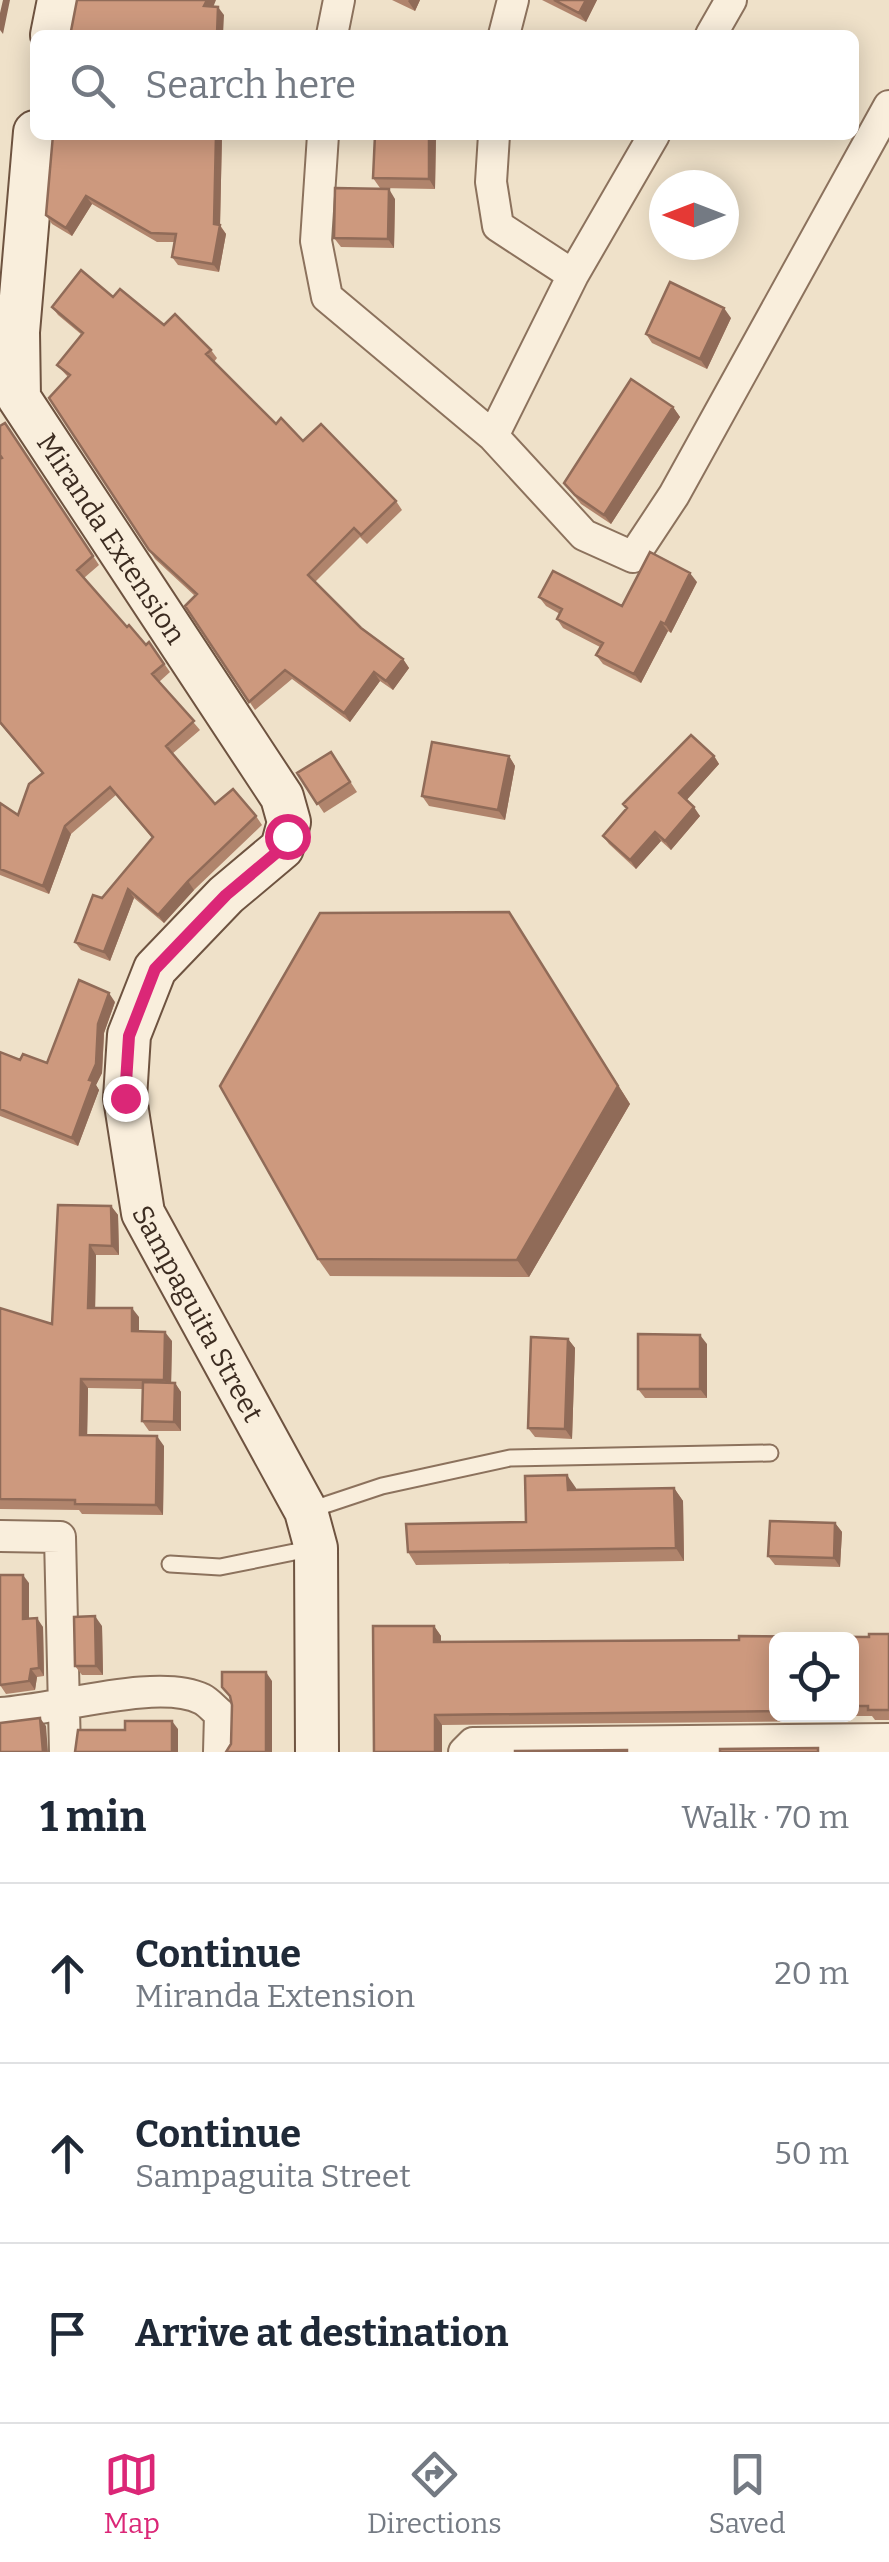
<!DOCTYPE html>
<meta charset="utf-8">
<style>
body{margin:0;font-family:Bitter,serif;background:#f2f2f3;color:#1f2937}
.controls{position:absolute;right:30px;bottom:30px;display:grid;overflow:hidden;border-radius:15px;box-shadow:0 5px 25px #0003}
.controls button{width:90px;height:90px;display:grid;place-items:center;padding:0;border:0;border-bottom:2px solid #e0e1e3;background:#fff;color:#1f2937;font:50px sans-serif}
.compass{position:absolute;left:649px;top:170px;width:90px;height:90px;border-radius:50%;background:#fff;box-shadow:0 5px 25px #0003;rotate:270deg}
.stop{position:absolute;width:30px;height:30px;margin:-22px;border:8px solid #db2777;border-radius:50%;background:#fff}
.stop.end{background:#db2777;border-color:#fff;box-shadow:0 2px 10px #0008}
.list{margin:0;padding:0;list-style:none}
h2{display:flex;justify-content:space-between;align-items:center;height:130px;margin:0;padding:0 40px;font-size:42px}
h2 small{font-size:32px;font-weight:400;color:#747a83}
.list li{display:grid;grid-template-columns:65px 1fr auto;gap:30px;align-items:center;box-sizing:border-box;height:180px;padding:0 40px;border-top:2px solid #e0e1e3}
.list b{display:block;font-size:38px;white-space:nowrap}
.list p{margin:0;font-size:32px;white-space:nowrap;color:#747a83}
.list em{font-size:32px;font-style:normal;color:#747a83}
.icon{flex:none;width:55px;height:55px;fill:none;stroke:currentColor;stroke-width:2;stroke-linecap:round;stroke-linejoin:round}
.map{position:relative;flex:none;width:889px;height:1752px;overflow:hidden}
.search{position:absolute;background:#fff;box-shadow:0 5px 25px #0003;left:30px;right:30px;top:30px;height:110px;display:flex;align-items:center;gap:25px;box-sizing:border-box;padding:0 35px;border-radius:15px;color:#747a83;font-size:38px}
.sheet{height:670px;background:#fff}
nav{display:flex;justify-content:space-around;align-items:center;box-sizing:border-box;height:140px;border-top:2px solid #e0e1e3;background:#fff;font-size:28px;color:#747a83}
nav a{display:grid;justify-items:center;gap:5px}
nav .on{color:#db2777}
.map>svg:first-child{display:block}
</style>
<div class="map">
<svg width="889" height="1752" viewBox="0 0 889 1752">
<rect width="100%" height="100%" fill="#efe1c9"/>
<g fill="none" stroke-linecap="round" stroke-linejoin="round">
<g stroke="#8c725d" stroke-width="19">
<path id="service" d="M 310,1510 L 382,1486 L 510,1458 L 770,1453
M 170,1564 L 220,1567 L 314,1548"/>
</g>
<g stroke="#8c725d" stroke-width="34">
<path id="minor" d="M 332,35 L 339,0
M 504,35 L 513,0
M 711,35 L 731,0
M 323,135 L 316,241 L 327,297 L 493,436 L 584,535 L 633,557 L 674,495 L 889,106
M 494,135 L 491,182 L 498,226 L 573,275
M 493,436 L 573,275 L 654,135
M 0,1536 L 60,1537 L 65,1752
M 0,1713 C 51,1711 158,1677 202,1699 C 208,1702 214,1709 220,1714 L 219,1752
M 464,1752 L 473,1743 L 889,1739"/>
</g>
<g stroke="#6e5340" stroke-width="46">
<g id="secondary">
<path d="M 52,35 L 59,0"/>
<path id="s1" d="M 35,132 L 18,332 L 19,398 L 282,797 L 289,822 L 282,848 L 226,895 L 155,969 L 129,1035 L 125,1098 L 143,1213 L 306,1511 L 316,1548 L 317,1752"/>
</g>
</g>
<use href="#service" stroke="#f9eedc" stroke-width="15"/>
<use href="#minor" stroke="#f9eedc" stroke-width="30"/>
<use href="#secondary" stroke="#f9eedc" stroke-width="42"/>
</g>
<path fill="#b0846c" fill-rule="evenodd" d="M 392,0 L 420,0 L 415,11 Z
M 542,0 L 597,0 L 586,22 Z
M 53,135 L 222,135 L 220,225 L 226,234 L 219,272 L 178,265 L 172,257 L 174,242 L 157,242 L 92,204 L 72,236 L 52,224 L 46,215 Z
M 375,135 L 436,135 L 435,189 L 380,188 L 373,178 Z
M 395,199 L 394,248 L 341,247 L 334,238 Z
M 113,297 L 211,350 L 217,358 L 214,362 L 276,424 L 396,501 L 402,510 L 367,544 L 360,537 L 315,582 L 361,628 L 403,659 L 409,668 L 393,690 L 380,681 L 350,722 L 292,679 L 255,710 L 185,606 L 195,596 L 155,559 L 49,398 L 68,377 L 57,365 L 82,335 L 58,315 L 52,307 Z
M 731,318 L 707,369 L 652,343 L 646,334 Z
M 673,407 L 680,417 L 611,524 L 581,504 L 564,483 Z
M 5,423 L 99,565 L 84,578 L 127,627 L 146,645 L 149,642 L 170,672 L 159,682 L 200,730 L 172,754 L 215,804 L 256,816 L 262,825 L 194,890 L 164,923 L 134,898 L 110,961 L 81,950 L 75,942 L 102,898 L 152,838 L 116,795 L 71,834 L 49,894 L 0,875 L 0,803 L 18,815 L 42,773 L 0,724 L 0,459 L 2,458 Z
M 697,582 L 671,633 L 668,631 L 641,683 L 603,664 L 596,655 L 600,647 L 563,628 L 557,619 L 560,614 L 546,606 L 539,597 L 622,606 Z
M 331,752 L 357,792 L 324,813 L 297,773 Z
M 509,756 L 515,766 L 505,820 L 429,806 L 422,796 Z
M 714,756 L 719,764 L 686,800 L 700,816 L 671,850 L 661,841 L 636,869 L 609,844 L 603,836 L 626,809 L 623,804 Z
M 509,912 L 630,1104 L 529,1277 L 330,1276 L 318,1259 Z
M 115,1002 L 104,1033 L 102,1073 L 96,1085 L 99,1090 L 78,1146 L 0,1116 L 0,1052 L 20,1060 L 47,1063 Z
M 58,1205 L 111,1206 L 118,1215 L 119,1255 L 96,1255 L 95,1308 L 139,1317 L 139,1331 L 172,1341 L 171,1383 L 175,1383 L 181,1392 L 181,1431 L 149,1431 L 142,1421 L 143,1389 L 88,1388 L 87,1435 L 164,1446 L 163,1515 L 82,1514 L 79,1510 L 0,1509 L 0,1308 L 52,1324 Z
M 568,1339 L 575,1348 L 572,1439 L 535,1437 L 528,1428 Z
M 707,1344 L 707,1398 L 645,1398 L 638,1389 Z
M 576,1488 L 576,1490 L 674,1488 L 683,1501 L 684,1561 L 416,1565 L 408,1552 L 526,1522 Z
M 835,1523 L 842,1532 L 840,1567 L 775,1565 L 768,1556 Z
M 29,1583 L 29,1619 L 43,1627 L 44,1676 L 37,1677 L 35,1690 L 6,1694 L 0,1685 Z
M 102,1626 L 103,1675 L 82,1675 L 75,1666 Z
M 434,1626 L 441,1636 L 441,1642 L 739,1640 L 869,1637 L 889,1634 L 889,1720 L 875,1720 L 872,1716 L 825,1716 L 825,1721 L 442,1725 L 442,1752 L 374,1752 ZM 776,1640 L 852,1640 L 852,1714 L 776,1714 Z"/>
<path fill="#906b58" d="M 3,0 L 10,0 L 3,34 L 0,30 L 0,13 Z
M 207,0 L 216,0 L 210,15 L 204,6 Z
M 409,0 L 420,0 L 415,11 L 408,1 Z
M 586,0 L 597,0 L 586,22 L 579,13 Z
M 218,7 L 224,15 L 223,35 L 217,35 Z
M 216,135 L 222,135 L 220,226 L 226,234 L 219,272 L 213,264 Z
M 429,135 L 436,135 L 435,189 L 429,179 Z
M 389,189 L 395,199 L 394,248 L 388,239 Z
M 86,196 L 92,204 L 72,236 L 66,228 Z
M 724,308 L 731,318 L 707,369 L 700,359 Z
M 673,407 L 680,417 L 611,524 L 604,515 Z
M 690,573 L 697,582 L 671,633 L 665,624 Z
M 661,622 L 668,631 L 641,683 L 634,674 Z
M 403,659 L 409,668 L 393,690 L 386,681 Z
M 374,672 L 380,681 L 350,722 L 344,713 Z
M 509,756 L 515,766 L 505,820 L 498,810 Z
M 714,756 L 719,764 L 685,802 L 679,793 Z
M 694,807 L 700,816 L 671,850 L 665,841 Z
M 65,826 L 71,834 L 49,894 L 43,886 Z
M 655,832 L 661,841 L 636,869 L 630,860 Z
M 188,881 L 194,890 L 164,923 L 158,915 Z
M 128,889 L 134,898 L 110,961 L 104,952 Z
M 509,912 L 630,1104 L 529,1277 L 517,1260 Z
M 109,993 L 115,1002 L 104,1033 L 102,1073 L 96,1085 L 99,1090 L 78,1146 L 72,1138 L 89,1080 L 98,1024 Z
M 111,1206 L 118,1215 L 119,1255 L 112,1246 Z
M 90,1245 L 96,1255 L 95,1317 L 88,1308 Z
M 132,1308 L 139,1317 L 139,1341 L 132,1331 Z
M 165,1332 L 172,1341 L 171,1389 L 164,1380 Z
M 700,1335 L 707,1344 L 707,1398 L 700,1389 Z
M 568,1339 L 575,1348 L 572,1439 L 565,1429 Z
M 81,1379 L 88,1388 L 87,1445 L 80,1435 Z
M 175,1383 L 181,1392 L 181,1431 L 174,1422 Z
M 157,1436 L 164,1446 L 163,1515 L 156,1505 Z
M 567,1475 L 576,1488 L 577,1503 L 568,1490 Z
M 674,1488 L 683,1501 L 684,1561 L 676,1548 Z
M 835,1523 L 842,1532 L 840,1567 L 834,1558 Z
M 23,1575 L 29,1583 L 29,1627 L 23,1619 Z
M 95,1616 L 102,1626 L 103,1675 L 96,1666 Z
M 37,1618 L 43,1627 L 44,1676 L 39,1668 Z
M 434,1626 L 441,1636 L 441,1652 L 434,1642 Z
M 31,1669 L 37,1677 L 35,1690 L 29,1681 Z
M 266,1672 L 272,1681 L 272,1752 L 266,1752 Z
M 435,1715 L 442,1725 L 442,1752 L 435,1752 Z
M 40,1718 L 46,1726 L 48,1752 L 43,1752 Z
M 172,1721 L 178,1729 L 178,1752 L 172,1752 Z"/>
<path fill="#cd997e" stroke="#906b58" stroke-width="2.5" d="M 77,0 L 207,0 L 204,6 L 218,7 L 217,35 L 68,35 L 71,31 Z
M 554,0 L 586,0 L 579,13 Z
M 53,135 L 216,135 L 214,224 L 220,225 L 213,264 L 172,257 L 176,234 L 151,233 L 86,196 L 66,228 L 46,215 Z
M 375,135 L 429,135 L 429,179 L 373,178 Z
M 335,188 L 389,189 L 388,239 L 334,238 Z
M 81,270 L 113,297 L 120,289 L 164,325 L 175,314 L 211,350 L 206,354 L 276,424 L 281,418 L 303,441 L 321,424 L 396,501 L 361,535 L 354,528 L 308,575 L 361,628 L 403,659 L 386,681 L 374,672 L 344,713 L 285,670 L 249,702 L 185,606 L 197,594 L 149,550 L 49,398 L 70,375 L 57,365 L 83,333 L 52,307 Z
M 670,282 L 724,308 L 700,359 L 646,334 Z
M 631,379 L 673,407 L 604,515 L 575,495 L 564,483 Z
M 5,423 L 93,556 L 77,570 L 127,627 L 129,625 L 146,645 L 149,642 L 164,664 L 152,674 L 194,721 L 166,746 L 215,804 L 233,789 L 256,816 L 188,881 L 158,915 L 128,889 L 104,952 L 75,942 L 93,895 L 102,898 L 153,837 L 110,787 L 65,826 L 43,886 L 0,869 L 0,803 L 18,815 L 29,784 L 43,773 L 0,722 L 0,459 L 2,458 L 0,455 L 0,426 Z
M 650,552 L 690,573 L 665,624 L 661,622 L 634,674 L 596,655 L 603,643 L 557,619 L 562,609 L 539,597 L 553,571 L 622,606 Z
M 691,735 L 714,756 L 679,793 L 694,807 L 665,841 L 655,832 L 630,860 L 603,836 L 627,808 L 623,804 Z
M 432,742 L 509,756 L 498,810 L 422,796 Z
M 331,752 L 350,782 L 317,804 L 297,773 Z
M 509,912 L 618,1086 L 517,1260 L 318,1259 L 220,1086 L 320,913 Z
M 79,980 L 109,993 L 98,1024 L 96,1064 L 89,1080 L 93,1081 L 72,1138 L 0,1109 L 0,1052 L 20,1060 L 23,1054 L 47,1063 Z
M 58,1205 L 111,1206 L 112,1246 L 90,1245 L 88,1308 L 132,1308 L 132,1331 L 165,1332 L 164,1380 L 81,1379 L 80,1435 L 157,1436 L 156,1505 L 75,1504 L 75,1500 L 0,1499 L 0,1308 L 52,1324 Z
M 638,1334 L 700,1335 L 700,1389 L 638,1389 Z
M 531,1337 L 568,1339 L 565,1429 L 528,1428 Z
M 143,1382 L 175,1383 L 174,1422 L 142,1421 Z
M 567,1475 L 568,1490 L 674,1488 L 676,1548 L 408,1552 L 406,1524 L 526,1522 L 525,1476 Z
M 770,1521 L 835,1523 L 834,1558 L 768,1556 Z
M 0,1575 L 23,1575 L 23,1619 L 37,1618 L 39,1668 L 31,1669 L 29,1681 L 0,1685 Z
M 95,1616 L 96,1666 L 75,1666 L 74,1617 Z
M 373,1626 L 434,1626 L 434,1642 L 739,1640 L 739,1636 L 869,1637 L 869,1634 L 889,1634 L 889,1710 L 868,1710 L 868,1706 L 852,1706 L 852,1640 L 776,1640 L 776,1711 L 435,1715 L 435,1752 L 374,1752 Z
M 222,1672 L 266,1672 L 266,1752 L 226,1752 L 231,1744 L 232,1705 L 230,1696 L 222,1687 Z
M 40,1718 L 43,1752 L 0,1752 L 0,1723 Z
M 125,1721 L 172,1721 L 172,1752 L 75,1752 L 78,1730 L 125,1730 Z
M 818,1748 L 818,1752 L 720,1752 L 720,1749 Z
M 627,1750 L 627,1752 L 515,1752 L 515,1751 Z"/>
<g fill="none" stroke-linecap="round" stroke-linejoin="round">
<path stroke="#db2777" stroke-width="12" d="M 125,1098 L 129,1036 L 155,969 L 226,895 L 282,848 L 287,836"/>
</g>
<g text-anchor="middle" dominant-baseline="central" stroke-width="9" stroke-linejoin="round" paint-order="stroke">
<g font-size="28" fill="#3c2c21" stroke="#f6ebd9">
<text stroke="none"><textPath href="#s1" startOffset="435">Miranda Extension</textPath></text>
<text stroke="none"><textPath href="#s1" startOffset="1338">Sampaguita Street</textPath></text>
</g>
</g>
</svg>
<div class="controls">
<button><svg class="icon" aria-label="locate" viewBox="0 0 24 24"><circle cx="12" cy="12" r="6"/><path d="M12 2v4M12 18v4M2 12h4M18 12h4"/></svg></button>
</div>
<svg class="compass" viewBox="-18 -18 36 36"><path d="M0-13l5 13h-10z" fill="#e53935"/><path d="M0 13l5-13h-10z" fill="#747a83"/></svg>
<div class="stop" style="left:287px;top:836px"></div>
<div class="stop end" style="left:125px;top:1098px"></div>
<div class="search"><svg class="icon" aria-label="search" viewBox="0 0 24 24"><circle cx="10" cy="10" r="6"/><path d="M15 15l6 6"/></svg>Search here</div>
</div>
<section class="sheet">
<h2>1 min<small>Walk · 70 m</small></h2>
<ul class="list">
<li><svg class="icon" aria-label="ahead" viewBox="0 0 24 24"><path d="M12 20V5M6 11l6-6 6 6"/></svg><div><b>Continue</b><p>Miranda Extension</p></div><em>20 m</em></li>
<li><svg class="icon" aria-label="ahead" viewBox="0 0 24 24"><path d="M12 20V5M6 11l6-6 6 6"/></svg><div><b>Continue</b><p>Sampaguita Street</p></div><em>50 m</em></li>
<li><svg class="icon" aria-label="arrive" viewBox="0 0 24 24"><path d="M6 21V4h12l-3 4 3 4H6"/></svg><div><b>Arrive at destination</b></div></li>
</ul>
</section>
<nav>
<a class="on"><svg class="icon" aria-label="map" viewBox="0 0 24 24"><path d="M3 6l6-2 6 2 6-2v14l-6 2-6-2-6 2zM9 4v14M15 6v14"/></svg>Map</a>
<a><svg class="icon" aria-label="directions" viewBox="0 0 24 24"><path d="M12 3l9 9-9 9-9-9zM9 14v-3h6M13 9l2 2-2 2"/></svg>Directions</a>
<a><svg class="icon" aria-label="saved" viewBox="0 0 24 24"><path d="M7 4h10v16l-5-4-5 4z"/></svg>Saved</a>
</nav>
